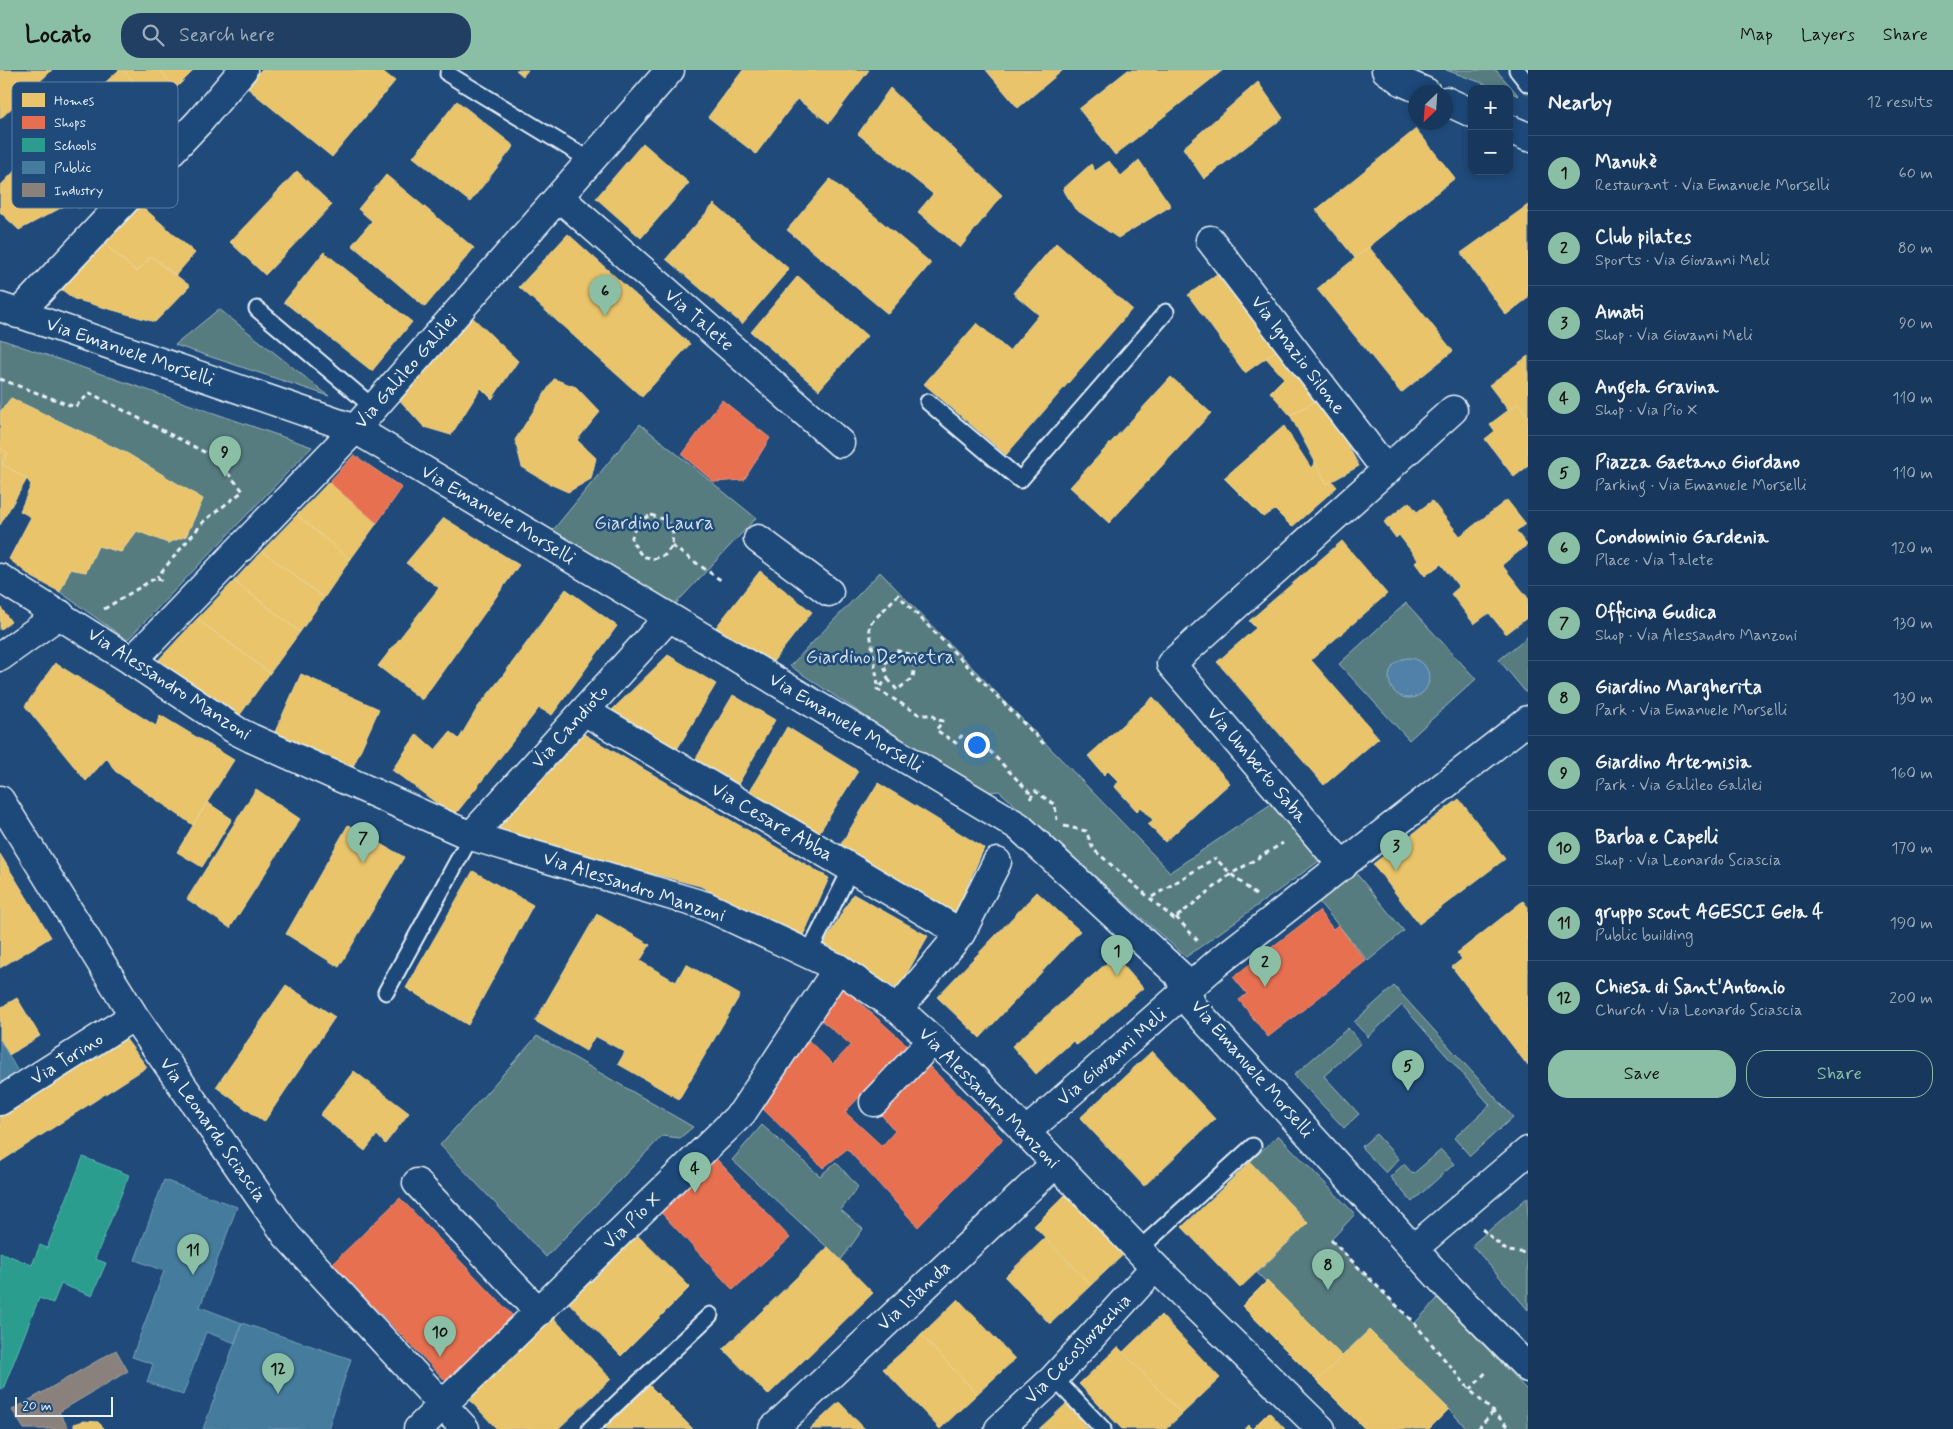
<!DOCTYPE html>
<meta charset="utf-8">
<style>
body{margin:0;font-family:Mynerve,sans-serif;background:#203f62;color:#f1f3f6}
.controls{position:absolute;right:15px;top:15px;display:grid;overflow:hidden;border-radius:10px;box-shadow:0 2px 8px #0003}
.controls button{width:45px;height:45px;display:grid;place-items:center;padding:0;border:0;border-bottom:1px solid #365272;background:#17385c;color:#f1f3f6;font:25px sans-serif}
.compass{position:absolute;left:1408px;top:15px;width:45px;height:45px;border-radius:50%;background:#17385c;box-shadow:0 2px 8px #0003;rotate:205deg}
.scale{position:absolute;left:15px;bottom:12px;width:98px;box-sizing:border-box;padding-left:5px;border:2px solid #e8f1f8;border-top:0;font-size:14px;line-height:18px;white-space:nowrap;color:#e8f1f8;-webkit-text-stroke:4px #1f4a7a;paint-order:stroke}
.you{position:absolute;left:976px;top:674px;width:18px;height:18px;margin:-12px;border:4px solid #fff;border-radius:50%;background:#1a73e8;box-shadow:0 0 0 8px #1a73e833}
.badge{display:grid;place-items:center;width:32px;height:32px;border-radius:50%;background:#8abfa5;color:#111;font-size:16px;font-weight:700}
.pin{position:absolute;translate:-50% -41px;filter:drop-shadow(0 1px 2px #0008)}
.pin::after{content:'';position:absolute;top:26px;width:18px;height:15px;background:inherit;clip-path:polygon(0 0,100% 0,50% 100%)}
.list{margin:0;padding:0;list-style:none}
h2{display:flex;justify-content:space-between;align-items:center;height:65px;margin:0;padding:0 20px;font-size:21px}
h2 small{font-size:16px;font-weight:400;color:#9eacbb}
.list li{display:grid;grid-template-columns:32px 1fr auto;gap:15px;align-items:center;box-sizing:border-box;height:75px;padding:0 20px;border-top:1px solid #365272}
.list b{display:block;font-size:19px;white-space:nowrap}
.list p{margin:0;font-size:16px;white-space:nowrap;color:#9eacbb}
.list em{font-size:16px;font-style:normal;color:#9eacbb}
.actions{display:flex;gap:10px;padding:15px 20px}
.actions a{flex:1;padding:11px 0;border:1px solid #8abfa5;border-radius:20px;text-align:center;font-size:18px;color:#8abfa5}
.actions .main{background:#8abfa5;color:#111}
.icon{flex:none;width:28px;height:28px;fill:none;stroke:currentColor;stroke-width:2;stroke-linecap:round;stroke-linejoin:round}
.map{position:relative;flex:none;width:1528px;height:1359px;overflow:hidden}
header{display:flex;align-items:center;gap:30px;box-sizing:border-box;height:70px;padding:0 25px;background:#8abfa5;color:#111}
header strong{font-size:24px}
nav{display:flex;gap:28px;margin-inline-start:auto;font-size:18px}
.search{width:350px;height:45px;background:#203f62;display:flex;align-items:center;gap:12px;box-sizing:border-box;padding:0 18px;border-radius:20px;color:#9eacbb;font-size:19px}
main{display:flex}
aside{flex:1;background:#17385c}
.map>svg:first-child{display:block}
</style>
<header>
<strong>Locato</strong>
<div class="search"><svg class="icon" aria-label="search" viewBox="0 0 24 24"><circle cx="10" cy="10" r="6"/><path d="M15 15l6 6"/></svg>Search here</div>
<nav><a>Map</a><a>Layers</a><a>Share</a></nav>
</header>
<main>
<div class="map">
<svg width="1528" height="1359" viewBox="0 0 1528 1359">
<rect width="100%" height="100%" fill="#1f4a7a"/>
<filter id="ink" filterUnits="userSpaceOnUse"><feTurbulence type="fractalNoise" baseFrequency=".02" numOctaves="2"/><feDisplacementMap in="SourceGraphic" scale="10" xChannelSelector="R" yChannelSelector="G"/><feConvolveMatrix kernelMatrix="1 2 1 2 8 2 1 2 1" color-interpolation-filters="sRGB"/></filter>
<g filter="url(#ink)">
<path fill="#577b80" stroke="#a0b6bc" d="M 1446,0 L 1496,0 L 1519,26 L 1509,22 L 1509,19 L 1499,19 Z
M 219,239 L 329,326 L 175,275 Z
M 0,269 L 312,377 L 127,570 L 60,522 L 70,499 L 86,502 L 98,476 L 121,482 L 137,461 L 168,473 L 186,466 L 203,429 L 128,384 L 11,328 L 0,342 Z
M 640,354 L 756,448 L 668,542 L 549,465 Z
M 880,502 L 1170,802 L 1271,734 L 1322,789 L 1186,887 L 999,721 L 980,723 L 790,596 Z
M 1406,533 L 1476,609 L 1409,670 L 1339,594 Z
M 1528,566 L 1528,625 L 1499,590 Z
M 1355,802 L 1404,861 L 1368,891 L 1319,832 Z
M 1394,916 L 1513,1047 L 1470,1086 L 1454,1068 L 1490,1035 L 1402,935 L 1368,967 L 1354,952 Z
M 1348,958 L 1361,973 L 1324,1006 L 1359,1044 L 1344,1058 L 1294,1005 Z
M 537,966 L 693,1057 L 680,1068 L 662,1066 L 546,1187 L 440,1075 Z
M 762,1055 L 820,1106 L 836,1092 L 858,1117 L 841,1140 L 863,1159 L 841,1190 L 732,1090 Z
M 1376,1064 L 1399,1089 L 1386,1103 L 1361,1077 Z
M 1278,1065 L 1355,1144 L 1331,1170 L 1414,1254 L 1438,1228 L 1528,1321 L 1528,1359 L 1468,1359 L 1369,1260 L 1342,1286 L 1257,1203 L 1308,1153 L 1250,1092 Z
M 1441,1080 L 1454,1094 L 1412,1132 L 1390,1107 L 1404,1094 L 1413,1104 Z
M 1528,1127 L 1528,1240 L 1472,1175 Z"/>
<path fill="#5180a8" stroke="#8dadc8" d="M1389 608a20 20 0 1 1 40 0a20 20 0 1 1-40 0Z"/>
<path fill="#e9c46a" stroke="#e9d295" d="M 0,0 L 52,0 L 0,49 Z
M 119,0 L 123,0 L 177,56 L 109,133 L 100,120 L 79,138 L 72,132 L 19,160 L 0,142 L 0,116 L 34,81 L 23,63 L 57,27 L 75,40 Z
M 123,0 L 159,0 L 176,18 L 157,35 Z
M 159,0 L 194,0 L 176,18 Z
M 261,0 L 381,0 L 395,11 L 332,87 L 246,17 Z
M 516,0 L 528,0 L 523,6 Z
M 743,0 L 869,0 L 829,53 L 797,29 L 756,84 L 708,47 Z
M 986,0 L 1063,0 L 1018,38 Z
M 1128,0 L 1223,0 L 1115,85 L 1079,39 Z
M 1258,12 L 1283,48 L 1204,109 L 1183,78 Z
M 890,18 L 1002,125 L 960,178 L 918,142 L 933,124 L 858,64 Z
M 457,31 L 514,76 L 470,132 L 413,87 Z
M 1416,59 L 1455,108 L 1355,188 L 1316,140 Z
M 643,73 L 689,113 L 641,168 L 596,128 Z
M 1139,90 L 1171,136 L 1118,168 L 1075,139 L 1063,119 L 1091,94 L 1095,101 L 1109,91 L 1121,106 Z
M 297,101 L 332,135 L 265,205 L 230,172 Z
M 386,105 L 474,178 L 425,237 L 352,175 L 372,151 L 358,139 Z
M 830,109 L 931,193 L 888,244 L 787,160 Z
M 137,132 L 195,183 L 175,206 L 151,186 L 137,202 L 102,172 Z
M 714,134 L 789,199 L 742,254 L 666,189 Z
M 1528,135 L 1528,228 L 1506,245 L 1461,183 Z
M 568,164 L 690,274 L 642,327 L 519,217 Z
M 102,172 L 137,202 L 151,186 L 190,216 L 155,252 L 74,229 L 57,216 Z
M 1056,173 L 1132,239 L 1006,385 L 924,314 L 977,253 L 1009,281 L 1039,245 L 1013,223 Z
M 1369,177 L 1453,281 L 1401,323 L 1317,219 Z
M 324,182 L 412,252 L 372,301 L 284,232 Z
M 1229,195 L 1287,273 L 1245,303 L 1188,225 Z
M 798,206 L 867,266 L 819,320 L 751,262 Z
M 469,244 L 518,291 L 492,329 L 481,318 L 451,365 L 424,357 L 396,326 Z
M 1280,278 L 1322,328 L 1290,345 L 1270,322 L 1284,308 L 1266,288 Z
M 1528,286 L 1528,346 L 1518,333 L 1508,340 L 1489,315 Z
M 1171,307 L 1211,343 L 1109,453 L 1070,417 Z
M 554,309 L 576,317 L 600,342 L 577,370 L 596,388 L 591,409 L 568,422 L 550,414 L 522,397 L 515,370 Z
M 11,328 L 128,384 L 203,429 L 186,466 L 168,473 L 137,461 L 121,482 L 98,476 L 86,502 L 70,499 L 60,522 L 32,507 L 9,489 L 31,447 L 20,441 L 31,415 L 27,409 L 2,394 L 8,383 L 0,378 L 0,342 Z
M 1322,328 L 1359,396 L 1327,414 L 1290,345 Z
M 1518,333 L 1528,346 L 1528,396 L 1514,407 L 1485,369 L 1495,361 L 1490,354 Z
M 1284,356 L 1311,398 L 1315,392 L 1327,414 L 1332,411 L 1337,417 L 1292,457 L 1275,440 L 1263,447 L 1224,408 Z
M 0,378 L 8,383 L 2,394 L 27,409 L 0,455 Z
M 329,412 L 377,453 L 350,490 L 297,445 Z
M 1507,430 L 1526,454 L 1516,461 L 1527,475 L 1502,495 L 1528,528 L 1528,547 L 1506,564 L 1489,543 L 1474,554 L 1451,524 L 1459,517 L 1441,494 L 1425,506 L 1415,493 L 1418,490 L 1399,465 L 1396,468 L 1384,452 L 1409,432 L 1417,442 L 1432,431 L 1460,466 Z
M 297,445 L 350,490 L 324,528 L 262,481 Z
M 444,448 L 519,495 L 422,630 L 378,596 L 439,518 L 406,493 Z
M 1342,471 L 1387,524 L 1311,590 L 1379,668 L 1324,715 L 1217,592 L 1256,558 L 1249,551 Z
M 262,481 L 324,528 L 300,562 L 234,511 Z
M 760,501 L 812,542 L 765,602 L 713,561 Z
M 234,511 L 300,562 L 270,603 L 197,549 Z
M 566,519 L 617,556 L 552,645 L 539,638 L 454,746 L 392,700 L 417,664 L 435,680 L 450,662 L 459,669 L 478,637 L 501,608 Z
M 0,536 L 11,552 L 0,560 Z
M 197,549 L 270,603 L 237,649 L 152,597 Z
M 668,585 L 716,614 L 676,681 L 610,642 Z
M 55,593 L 156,656 L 160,645 L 234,690 L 193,755 L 115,701 L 107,688 L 86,711 L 25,636 Z
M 301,604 L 379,639 L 352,699 L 274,664 Z
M 733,625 L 775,650 L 736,718 L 694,692 Z
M 1153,627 L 1230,713 L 1165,772 L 1148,754 L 1153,750 L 1141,737 L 1137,741 L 1114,716 L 1119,712 L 1108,701 L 1104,705 L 1088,686 Z
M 787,657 L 858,701 L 817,766 L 748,724 Z
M 577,660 L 829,808 L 802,868 L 700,816 L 493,762 Z
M 878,713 L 984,778 L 953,848 L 838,779 Z
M 256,719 L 300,749 L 230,858 L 187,829 Z
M 1459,729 L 1505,789 L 1419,854 L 1373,794 Z
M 207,732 L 232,749 L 202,797 L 177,782 Z
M 348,755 L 404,787 L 339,897 L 286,864 Z
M 0,784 L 51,867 L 0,898 Z
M 473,801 L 533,835 L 468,955 L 406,918 Z
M 1037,822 L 1080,861 L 980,968 L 937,927 Z
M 853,824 L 928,866 L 898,919 L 823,876 Z
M 1523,831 L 1528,837 L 1528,996 L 1452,897 L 1462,889 L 1457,883 Z
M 597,844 L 650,875 L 640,891 L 676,912 L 686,894 L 740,925 L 679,1029 L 618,994 L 625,982 L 595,966 L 586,981 L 535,951 Z
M 1115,886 L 1143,918 L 1077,975 L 1073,971 L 1036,1004 L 1012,976 Z
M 286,915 L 335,947 L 264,1052 L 216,1017 Z
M 17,928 L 40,966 L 9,985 L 0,970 L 0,938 Z
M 122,964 L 147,997 L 0,1092 L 0,1042 Z
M 1152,981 L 1215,1049 L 1144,1116 L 1080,1048 Z
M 354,1001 L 409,1043 L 385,1074 L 377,1065 L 365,1081 L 320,1045 Z
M 1250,1092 L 1308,1153 L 1240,1218 L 1182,1157 Z
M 1067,1123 L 1125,1183 L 1091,1215 L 1034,1156 Z
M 631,1159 L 690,1217 L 621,1286 L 563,1227 Z
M 1045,1168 L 1091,1215 L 1050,1254 L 1005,1207 Z
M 828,1177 L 873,1223 L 768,1325 L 723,1279 Z
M 1267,1211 L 1342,1286 L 1317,1311 L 1242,1236 Z
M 958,1229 L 1015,1289 L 977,1324 L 921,1265 Z
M 548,1242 L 611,1309 L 558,1359 L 497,1359 L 463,1323 Z
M 1161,1245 L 1220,1308 L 1182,1344 L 1123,1282 Z
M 1369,1260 L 1449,1339 L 1429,1359 L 1365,1359 L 1317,1311 Z
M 921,1265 L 977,1324 L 940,1359 L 883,1299 Z
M 1118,1277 L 1182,1344 L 1166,1359 L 1122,1359 L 1079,1314 Z
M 648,1314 L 693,1359 L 603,1359 Z
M 839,1332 L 865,1359 L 810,1359 Z
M 1066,1334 L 1089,1359 L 1039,1359 L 1051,1348 Z
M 1269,1342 L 1285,1359 L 1244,1359 L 1248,1355 L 1252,1359 Z
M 84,1351 L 98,1352 L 105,1359 L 74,1359 L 74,1354 Z"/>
<path fill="#e76f51" stroke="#e79683" d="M 722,330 L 770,368 L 744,410 L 714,412 L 682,385 Z
M 354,385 L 402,418 L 377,453 L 329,412 Z
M 1319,841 L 1333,859 L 1338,855 L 1366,891 L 1268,967 L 1239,930 L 1247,924 L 1233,907 Z
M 837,912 L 908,976 L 845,1042 L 882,1076 L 895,1061 L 877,1040 L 927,994 L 1003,1069 L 918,1157 L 847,1079 L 823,1098 L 757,1033 L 803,965 L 833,994 L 851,975 L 815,945 Z
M 711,1083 L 790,1168 L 733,1220 L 654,1135 Z
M 400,1128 L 513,1246 L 446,1311 L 332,1194 Z"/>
<path fill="#2a9d8f" stroke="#63b6ae" d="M 83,1087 L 129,1105 L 95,1189 L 106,1193 L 92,1226 L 61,1214 L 53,1233 L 39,1228 L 3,1319 L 0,1318 L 0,1182 L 32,1195 L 40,1175 L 47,1178 Z"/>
<path fill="#457b9d" stroke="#769eb8" d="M 0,970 L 20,1005 L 0,1017 Z
M 164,1110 L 237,1137 L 200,1237 L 242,1253 L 235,1273 L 206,1262 L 183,1325 L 147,1312 L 153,1294 L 132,1287 L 164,1201 L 135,1190 Z
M 242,1253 L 351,1289 L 328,1359 L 203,1359 Z"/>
<path fill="#8a817c" stroke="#a6a3a1" d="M 116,1280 L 128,1301 L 59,1342 L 69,1359 L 24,1359 L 12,1340 Z"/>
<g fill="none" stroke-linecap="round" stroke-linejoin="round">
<g stroke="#e8f1f8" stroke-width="19">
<path id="service" d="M 1517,0 L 1528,14
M 448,4 L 591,91
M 257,239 L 374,338
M 928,332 L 1020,410 L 1166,242
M 809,883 L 851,799
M 386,922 L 471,766
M 1138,1180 L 1253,1076
M 1054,1308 L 1103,1359
M 590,1359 L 710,1245"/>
</g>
<g stroke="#e8f1f8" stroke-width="31">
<path id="minor" d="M 1386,0 L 1403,12 L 1426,22
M 1446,31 L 1472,43
M 1509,59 L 1528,67
M 559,127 L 840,373
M 1210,170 L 1387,401
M 0,237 L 355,359 L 1018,756 L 1178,904 L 1193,937 L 1449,1218 L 1528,1298
M 18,244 L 199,52 L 243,0
M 758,469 L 829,522
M 0,587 L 60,544
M 132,591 L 355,359 L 670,0
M 584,641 L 961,863
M 0,730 L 134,946 L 287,1166 L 465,1359
M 471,766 L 669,547
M 1343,796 L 1171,594 L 1453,340
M 898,939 L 961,863 L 997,792
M 0,1031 L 134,946
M 874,1032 L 933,970
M 1025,1063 L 1217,893 L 1528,650
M 417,1113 L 539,1242
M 1413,1179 L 1528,1081
M 418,1359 L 742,1043 L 838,898
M 773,1359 L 1055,1094
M 999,1359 L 1054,1308 L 1155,1197"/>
</g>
<g stroke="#e8f1f8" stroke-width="31">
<path id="tertiary" d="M 0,508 L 132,591 L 237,661 L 251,668 L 471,766 L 706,836 L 838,898 L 898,939 L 965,999 L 1155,1197 L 1321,1359"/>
</g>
<path stroke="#e8f1f8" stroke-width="3" stroke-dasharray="5 4" stroke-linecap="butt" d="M 0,309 L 75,337 L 90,323 L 214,387 L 243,421 L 204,451 L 157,507
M 651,445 L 666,450 L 673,462 L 672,476 L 665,485 L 653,489 L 642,486 L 631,470 L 637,452 Z
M 672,476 L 722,511
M 104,539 L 157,507 L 164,513
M 888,609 L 897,620 L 913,608 L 916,586 L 895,580 L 884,595 L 888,609 L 877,619 L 920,645 L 933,645 L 935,649 L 943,651 L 936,660 L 956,673 L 961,666 L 981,672 L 1032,725
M 878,615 L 869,555 L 898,525 L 1046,676
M 1030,729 L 1035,721 L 1055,735 L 1057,750
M 1064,756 L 1086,761 L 1093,779 L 1174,849 L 1231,804 L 1215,788
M 1256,825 L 1231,804 L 1283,773
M 1152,827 L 1215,788
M 1176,847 L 1198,871
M 1482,1159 L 1507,1181 L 1528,1183
M 1331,1170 L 1415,1254 L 1470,1320 L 1511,1359
M 1470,1320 L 1488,1300
M 1478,1359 L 1493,1342"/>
<use href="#service" stroke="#1f4a7a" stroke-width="15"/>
<use href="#minor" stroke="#1f4a7a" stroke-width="28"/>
<use href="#tertiary" stroke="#1f4a7a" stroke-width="28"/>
</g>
</g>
<g text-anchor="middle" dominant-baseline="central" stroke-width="5" stroke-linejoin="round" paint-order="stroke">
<g font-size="19" fill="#e8f1f8" stroke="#1f4a7a">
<text transform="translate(699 250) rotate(41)">Via Talete</text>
<text transform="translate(130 282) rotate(19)">Via Emanuele Morselli</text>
<text transform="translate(1298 285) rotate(53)">Via Ignazio Silone</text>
<text transform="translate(406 301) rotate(-49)">Via Galileo Galilei</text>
<text transform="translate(498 445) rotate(31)">Via Emanuele Morselli</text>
<text transform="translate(169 614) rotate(33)">Via Alessandro Manzoni</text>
<text transform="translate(846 653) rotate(31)">Via Emanuele Morselli</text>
<text transform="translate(570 657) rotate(-48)">Via Candioto</text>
<text transform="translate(1257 695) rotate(50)">Via Umberto Saba</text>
<text transform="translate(772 752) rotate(30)">Via Cesare Abba</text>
<text transform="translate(634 817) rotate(18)">Via Alessandro Manzoni</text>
<text transform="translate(1112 987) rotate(-41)">Via Giovanni Meli</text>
<text transform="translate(67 989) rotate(-32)">Via Torino</text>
<text transform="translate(1252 999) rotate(49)">Via Emanuele Morselli</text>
<text transform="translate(989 1028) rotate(45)">Via Alessandro Manzoni</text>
<text transform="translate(213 1060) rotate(55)">Via Leonardo Sciascia</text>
<text transform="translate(632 1151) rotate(-44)">Via Pio X</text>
<text transform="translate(914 1226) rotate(-43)">Via Islanda</text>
<text transform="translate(1078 1279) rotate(-46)">Via Cecoslovacchia</text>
</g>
<g font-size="19" fill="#d2dfe6" stroke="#1f4a7a">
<text x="654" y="453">Giardino Laura</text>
<text x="880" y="587">Giardino Demetra</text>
</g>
</g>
<rect x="12" y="12" width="166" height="126" rx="8" fill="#1f4a7a" stroke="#5b7ca0" stroke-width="1"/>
<rect x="22" y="23" width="23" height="14" fill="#e9c46a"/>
<rect x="22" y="46" width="23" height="13" fill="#e76f51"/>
<rect x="22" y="68" width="23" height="14" fill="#2a9d8f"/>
<rect x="22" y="91" width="23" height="13" fill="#457b9d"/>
<rect x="22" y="113" width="23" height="14" fill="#8a817c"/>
<g font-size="14" fill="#e8f1f8">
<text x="54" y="35">Homes</text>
<text x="54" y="57">Shops</text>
<text x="54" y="80">Schools</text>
<text x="54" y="102">Public</text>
<text x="54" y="125">Industry</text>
</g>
</svg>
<div class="controls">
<button>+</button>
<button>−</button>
</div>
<svg class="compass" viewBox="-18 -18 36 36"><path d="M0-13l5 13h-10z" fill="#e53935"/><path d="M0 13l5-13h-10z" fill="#9eacbb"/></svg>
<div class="scale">20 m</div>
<div class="you"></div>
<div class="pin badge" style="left:1117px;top:906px">1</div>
<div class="pin badge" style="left:1265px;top:917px">2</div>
<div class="pin badge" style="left:1396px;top:801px">3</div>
<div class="pin badge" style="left:695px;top:1123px">4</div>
<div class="pin badge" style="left:1408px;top:1021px">5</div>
<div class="pin badge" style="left:605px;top:246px">6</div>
<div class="pin badge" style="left:363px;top:793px">7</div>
<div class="pin badge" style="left:1328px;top:1220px">8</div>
<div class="pin badge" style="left:225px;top:407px">9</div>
<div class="pin badge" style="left:440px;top:1287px">10</div>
<div class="pin badge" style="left:193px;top:1205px">11</div>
<div class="pin badge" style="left:278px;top:1324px">12</div>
</div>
<aside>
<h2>Nearby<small>12 results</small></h2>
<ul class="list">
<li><span class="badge">1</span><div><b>Manukè</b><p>Restaurant · Via Emanuele Morselli</p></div><em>60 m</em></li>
<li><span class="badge">2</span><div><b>Club pilates</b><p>Sports · Via Giovanni Meli</p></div><em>80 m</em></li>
<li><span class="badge">3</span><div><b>Amati</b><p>Shop · Via Giovanni Meli</p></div><em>90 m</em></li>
<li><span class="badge">4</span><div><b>Angela Gravina</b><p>Shop · Via Pio X</p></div><em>110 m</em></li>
<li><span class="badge">5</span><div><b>Piazza Gaetano Giordano</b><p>Parking · Via Emanuele Morselli</p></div><em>110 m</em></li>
<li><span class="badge">6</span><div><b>Condominio Gardenia</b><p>Place · Via Talete</p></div><em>120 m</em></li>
<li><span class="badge">7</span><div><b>Officina Gudica</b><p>Shop · Via Alessandro Manzoni</p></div><em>130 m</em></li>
<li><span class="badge">8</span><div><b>Giardino Margherita</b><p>Park · Via Emanuele Morselli</p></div><em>130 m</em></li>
<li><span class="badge">9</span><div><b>Giardino Artemisia</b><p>Park · Via Galileo Galilei</p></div><em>160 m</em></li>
<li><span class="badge">10</span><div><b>Barba e Capelli</b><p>Shop · Via Leonardo Sciascia</p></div><em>170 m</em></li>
<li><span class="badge">11</span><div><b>gruppo scout AGESCI Gela 4</b><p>Public building</p></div><em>190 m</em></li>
<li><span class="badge">12</span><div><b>Chiesa di Sant'Antonio</b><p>Church · Via Leonardo Sciascia</p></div><em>200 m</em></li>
</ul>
<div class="actions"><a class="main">Save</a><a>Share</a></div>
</aside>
</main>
